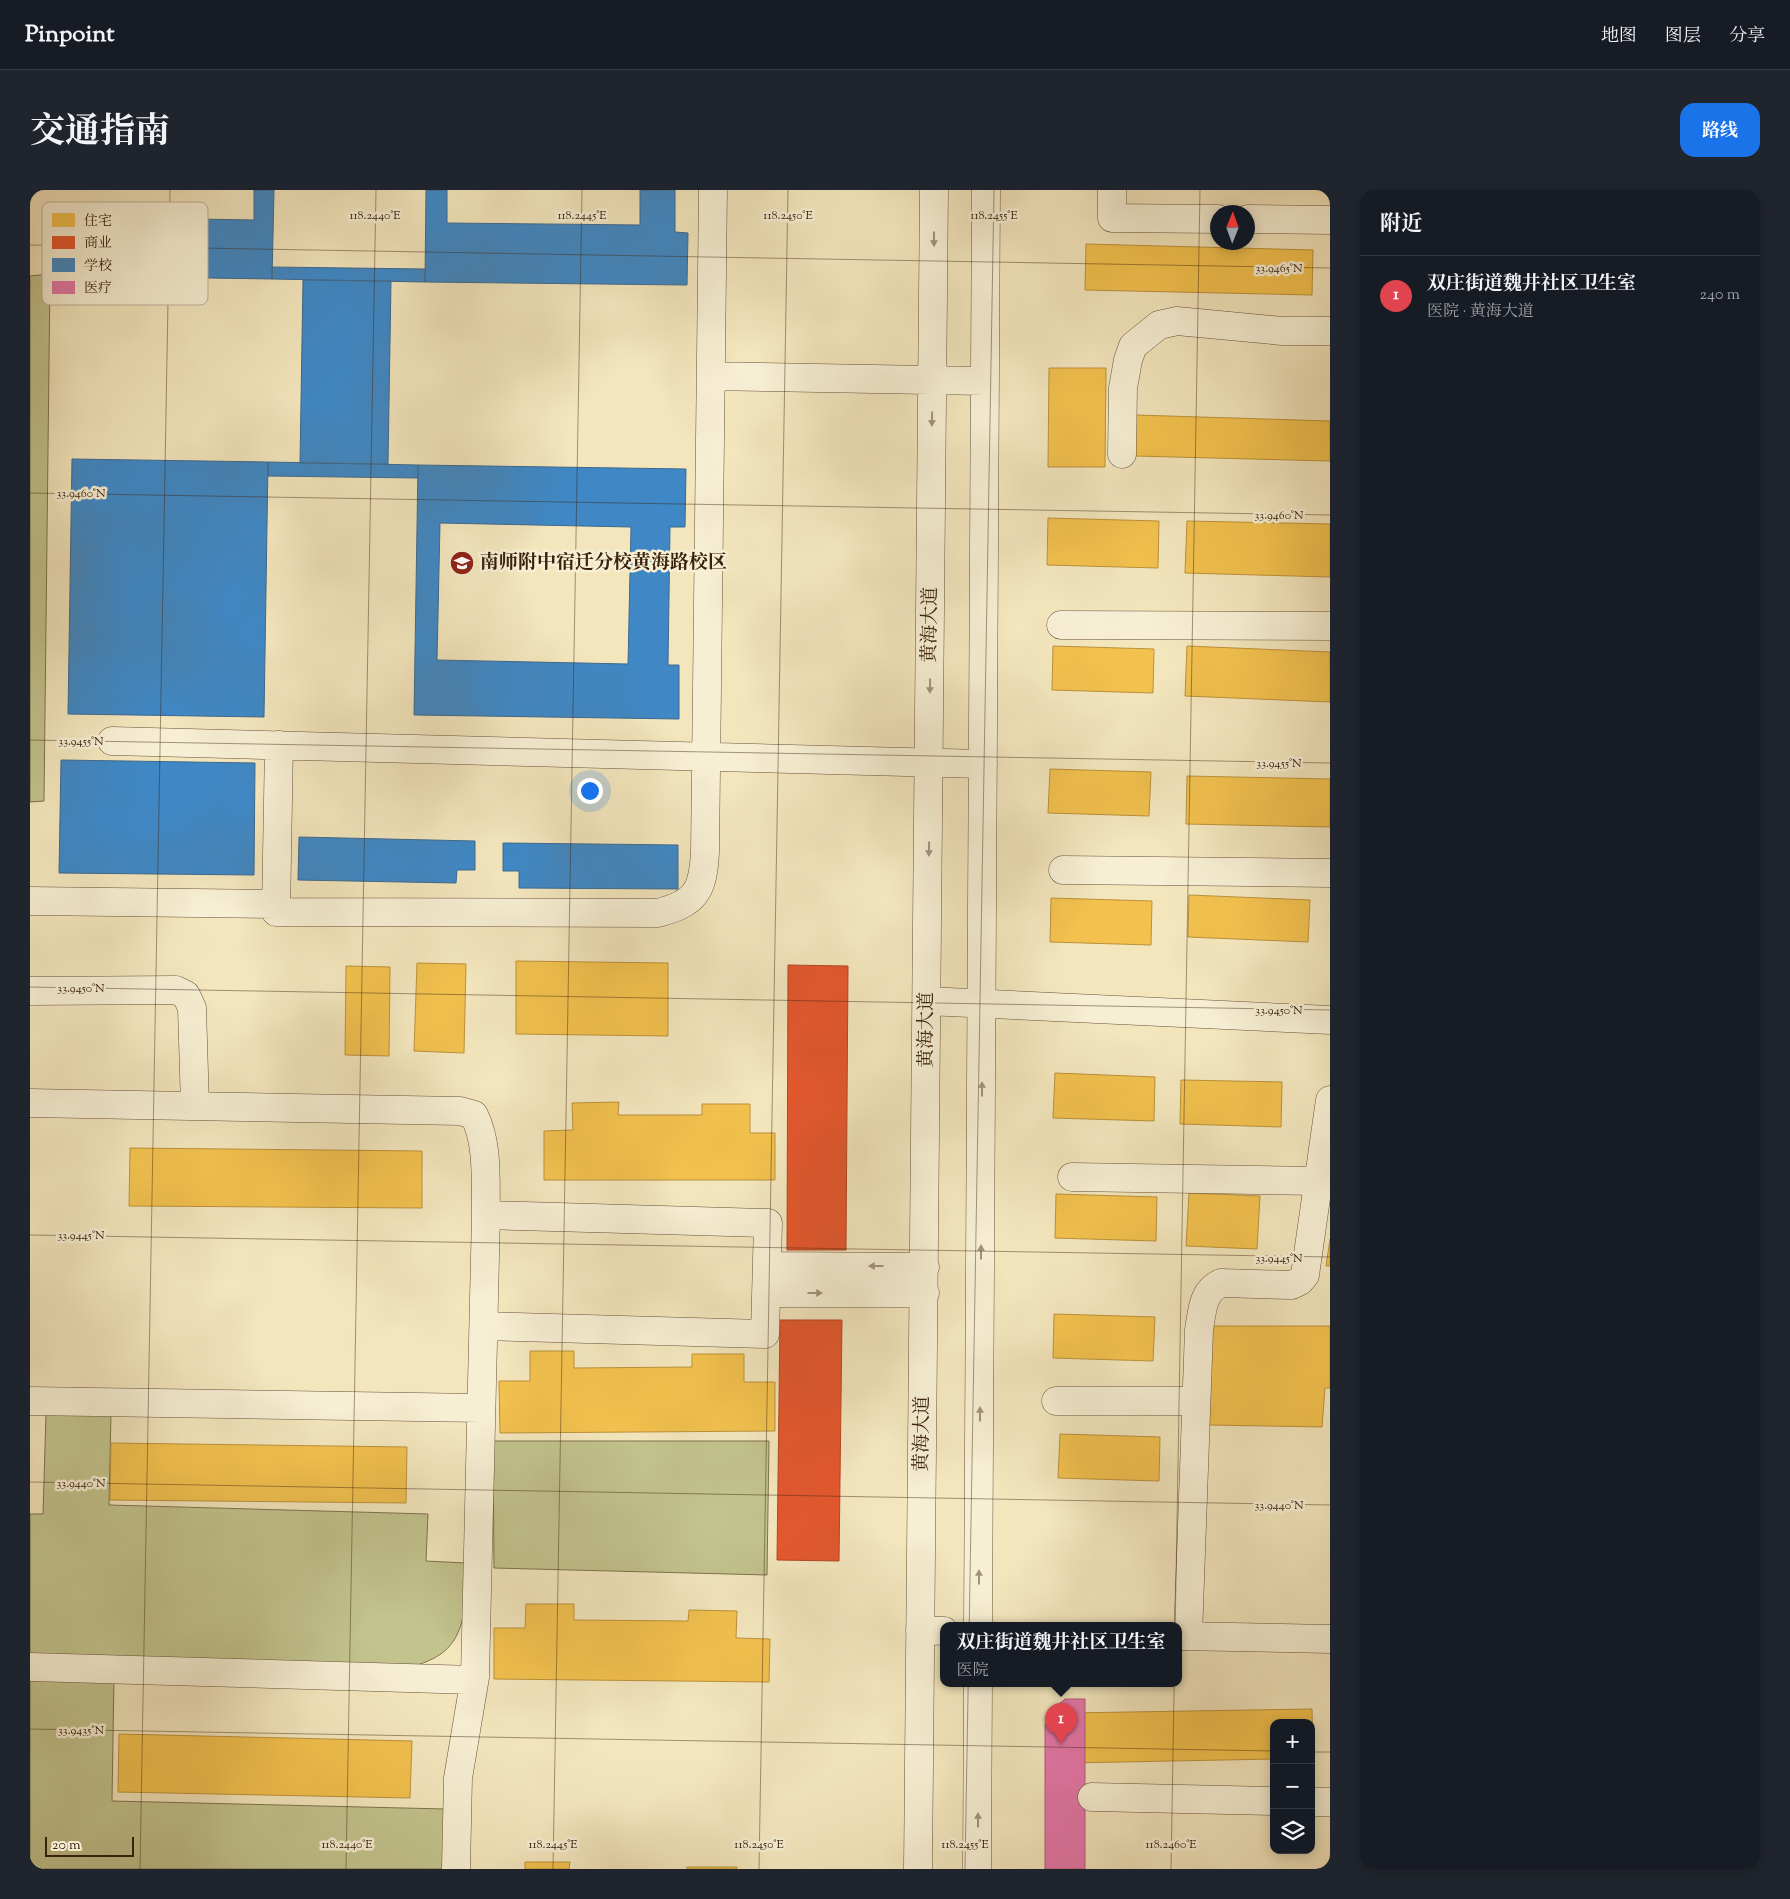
<!DOCTYPE html>
<html lang="zh">
<meta charset="utf-8">
<style>
body{margin:0;font-family:"Sorts Mill Goudy","Noto Serif SC",serif;background:#20242c;color:#f1f3f6}
.controls{position:absolute;right:15px;bottom:15px;display:grid;overflow:hidden;border-radius:10px;box-shadow:0 2px 12px #0003}
.controls button{width:45px;height:45px;display:grid;place-items:center;padding:0;border:0;border-bottom:1px solid #363941;background:#171b24;color:#f1f3f6;font:25px sans-serif}
.compass{position:absolute;left:1180px;top:15px;width:45px;height:45px;border-radius:50%;background:#171b24;box-shadow:0 2px 12px #0003;rotate:1deg}
.scale{position:absolute;left:15px;bottom:12px;width:89px;box-sizing:border-box;padding-left:5px;border:2px solid #3a210e;border-top:0;font-size:14px;line-height:18px;white-space:nowrap;color:#3a210e;-webkit-text-stroke:4px #f7efd4;paint-order:stroke}
.you{position:absolute;left:559px;top:600px;width:18px;height:18px;margin:-12px;border:4px solid #fff;border-radius:50%;background:#1a73e8;box-shadow:0 0 0 8px #1a73e833}
.badge{display:grid;place-items:center;width:32px;height:32px;border-radius:50%;background:#1a73e8;color:#fff;font-size:16px;font-weight:700}
.pin{position:absolute;translate:-50% -41px;filter:drop-shadow(0 1px 2px #0008)}
.pin::after{content:'';position:absolute;top:26px;width:18px;height:15px;background:inherit;clip-path:polygon(0 0,100% 0,50% 100%)}
.popup{position:absolute;left:910px;top:1432px;width:242px;height:65px;box-sizing:border-box;display:grid;place-content:center;border-radius:10px;background:#171b24;filter:drop-shadow(0 1px 4px #0005);font-size:16px;white-space:nowrap;color:#9ea1a6}
.popup b{font-size:19px;color:#f1f3f6}
.popup::after{content:'';position:absolute;left:50%;top:100%;margin-left:-10px;border:10px solid transparent;border-top-color:#171b24}
.list{margin:0;padding:0;list-style:none}
h2{display:flex;justify-content:space-between;align-items:center;height:65px;margin:0;padding:0 20px;font-size:21px}
h2 small{font-size:16px;font-weight:400;color:#9ea1a6}
.list li{display:grid;grid-template-columns:32px 1fr auto;gap:15px;align-items:center;box-sizing:border-box;height:80px;padding:0 20px;border-top:1px solid #363941}
.list b{display:block;font-size:19px;white-space:nowrap}
.list p{margin:0;font-size:16px;white-space:nowrap;color:#9ea1a6}
.list em{font-size:16px;font-style:normal;color:#9ea1a6}
.icon{flex:none;width:28px;height:28px;fill:none;stroke:currentColor;stroke-width:2;stroke-linecap:round;stroke-linejoin:round}
.map{position:relative;flex:none;width:1300px;height:1679px;overflow:hidden;border-radius:15px}
header{display:flex;align-items:center;gap:30px;box-sizing:border-box;height:70px;padding:0 25px;background:#171b24;border-bottom:1px solid #363941}
header strong{font-size:24px}
nav{display:flex;gap:28px;margin-inline-start:auto;font-size:18px}
.intro{display:flex;align-items:center;justify-content:space-between;box-sizing:border-box;height:120px;padding:0 30px}
h1{margin:0;font-size:35px}
.button{padding:12px 22px;border-radius:15px;background:#1a73e8;color:#fff;font-size:18px;font-weight:700}
main{display:flex;gap:30px;padding:0 30px}
aside{flex:1;background:#171b24;border-radius:15px;box-shadow:0 2px 12px #0003}
.map>svg:first-child{display:block}
</style>
<header>
<strong>Pinpoint</strong>
<nav><a>地图</a><a>图层</a><a>分享</a></nav>
</header>
<div class="intro"><h1>交通指南</h1><a class="button">路线</a></div>
<main>
<div class="map">
<svg width="1300" height="1679" viewBox="0 0 1300 1679">
<rect width="100%" height="100%" fill="#f3e6bd"/>
<filter id="stains"><feTurbulence type="fractalNoise" baseFrequency=".004" numOctaves="4"/><feColorMatrix values="0 0 0 0 .2 0 0 0 0 .09 0 0 0 0 .02 0 0 0 .5 -.17"/></filter>
<radialGradient id="worn" r=".72"><stop offset=".6" stop-color="#630" stop-opacity="0"/><stop offset="1" stop-color="#630" stop-opacity=".3"/></radialGradient>
<path fill="#c2c38d" stroke="#7e724e" d="M 20,84 L 14,611 L 0,612 L 0,86 Z
M 16,1224 L 81,1224 L 79,1315 L 398,1324 L 396,1371 L 436,1373 C 435,1410 440,1454 398,1471 C 385,1477 370,1479 356,1483 L 0,1473 L 0,1324 L 13,1324 Z
M 463,1251 L 739,1251 L 737,1385 L 464,1378 Z
M 0,1482 L 84,1484 L 82,1611 L 415,1619 L 414,1679 L 0,1679 Z"/>
<path fill="#f2c14e" stroke="#bb913b" d="M 1056,54 L 1283,60 L 1282,105 L 1055,100 Z
M 1019,178 L 1076,178 L 1075,277 L 1018,277 Z
M 1106,225 L 1300,231 L 1300,271 L 1105,266 Z
M 1018,328 L 1129,331 L 1128,378 L 1017,375 Z
M 1157,331 L 1300,334 L 1300,387 L 1155,383 Z
M 1023,456 L 1124,459 L 1123,503 L 1022,500 Z
M 1157,456 L 1300,462 L 1300,512 L 1155,506 Z
M 1020,579 L 1121,582 L 1119,626 L 1018,623 Z
M 1157,586 L 1300,589 L 1300,637 L 1156,634 Z
M 1159,705 L 1280,710 L 1278,752 L 1158,747 Z
M 1021,708 L 1122,711 L 1121,755 L 1020,752 Z
M 486,771 L 638,773 L 638,846 L 486,844 Z
M 387,773 L 436,774 L 434,863 L 384,861 Z
M 316,776 L 360,777 L 359,866 L 315,865 Z
M 1025,883 L 1125,887 L 1124,931 L 1023,928 Z
M 1151,890 L 1252,892 L 1251,937 L 1150,934 Z
M 589,912 L 588,925 L 672,925 L 672,914 L 720,914 L 720,943 L 745,943 L 745,990 L 514,990 L 514,941 L 543,940 L 542,913 Z
M 100,958 L 392,961 L 392,1018 L 99,1016 Z
M 1159,1003 L 1230,1006 L 1227,1059 L 1156,1056 Z
M 1026,1004 L 1127,1007 L 1126,1051 L 1025,1048 Z
M 1300,1049 L 1300,1076 L 1296,1076 Z
M 1024,1124 L 1125,1127 L 1123,1171 L 1023,1168 Z
M 1181,1136 L 1300,1136 L 1300,1198 L 1295,1198 L 1292,1237 L 1179,1235 Z
M 500,1161 L 544,1161 L 544,1178 L 662,1177 L 662,1164 L 714,1164 L 714,1192 L 745,1192 L 745,1241 L 470,1243 L 469,1191 L 500,1191 Z
M 1030,1244 L 1130,1247 L 1129,1291 L 1028,1288 Z
M 81,1253 L 377,1257 L 376,1313 L 80,1310 Z
M 496,1414 L 544,1414 L 544,1430 L 658,1431 L 659,1420 L 707,1421 L 706,1448 L 740,1449 L 739,1492 L 464,1489 L 464,1438 L 495,1438 Z
M 1282,1519 L 1283,1569 L 1281,1569 L 1281,1533 L 1244,1533 L 1244,1569 L 1039,1573 L 1039,1523 Z
M 89,1544 L 382,1551 L 380,1608 L 88,1602 Z
M 495,1672 L 540,1672 L 539,1679 L 495,1679 Z
M 657,1677 L 707,1677 L 707,1679 L 657,1679 Z"/>
<path fill="#e4572e" stroke="#b14724" d="M 758,775 L 818,776 L 816,1060 L 757,1060 Z
M 750,1130 L 812,1130 L 809,1371 L 747,1370 Z"/>
<path fill="#3f88c5" stroke="#3e698e" fill-rule="evenodd" d="M 224,0 L 244,0 L 242,89 L 54,86 L 55,27 L 224,30 Z
M 396,0 L 417,0 L 417,33 L 610,35 L 610,0 L 645,0 L 645,42 L 658,43 L 657,95 L 395,92 Z
M 242,77 L 395,79 L 395,92 L 242,89 Z
M 273,90 L 361,91 L 358,274 L 270,273 Z
M 42,269 L 238,272 L 234,527 L 38,524 Z
M 238,272 L 388,275 L 388,288 L 238,286 Z
M 388,275 L 656,279 L 655,337 L 640,337 L 638,475 L 649,475 L 649,529 L 384,525 ZM 410,333 L 601,337 L 598,474 L 407,470 Z
M 31,570 L 225,573 L 224,685 L 29,683 Z
M 269,647 L 445,651 L 445,680 L 427,680 L 426,693 L 268,690 Z
M 473,653 L 648,655 L 648,699 L 489,698 L 489,681 L 473,681 Z"/>
<path fill="#e377a8" stroke="#b05d7a" d="M 1035,1509 L 1055,1509 L 1055,1679 L 1015,1679 L 1015,1535 L 1023,1519 Z"/>
<g fill="none" stroke-linecap="round" stroke-linejoin="round">
<g stroke="#68523a" stroke-width="29">
<path id="minor" d="M 1082,0 L 1082,28 L 1188,29
M 1218,29 L 1300,30
M 681,186 L 955,191
M 1092,264 L 1093,198 L 1098,170 L 1103,156 L 1129,135 L 1147,131 L 1252,141 L 1300,141
M 1031,435 L 1300,436
M 82,551 L 953,574
M 249,555 L 246,722 L 628,723 C 666,713 673,701 675,662 L 683,0
M 1033,680 L 1300,683
M 0,711 L 246,714
M 0,801 L 146,800 L 156,805 L 162,818 L 165,916
M 897,811 L 1300,830
M 0,913 L 430,921 L 444,925 C 459,955 455,992 456,1025 L 445,1487 L 428,1588 L 426,1679
M 1042,987 L 1289,991
M 737,1076 L 895,1077
M 736,1103 L 895,1103
M 454,1136 L 735,1144 L 738,1033 L 456,1025
M 0,1211 L 451,1218
M 1026,1211 L 1166,1211
M 948,1435 L 956,0
M 890,1440 L 914,1441
M 1148,1446 L 1300,1449
M 1158,1446 L 1169,1140 C 1172,1123 1172,1101 1191,1093 L 1262,1095 L 1270,1091 L 1275,1085 L 1300,910
M 0,1477 L 444,1490
M 1062,1607 L 1244,1611
M 1281,1612 L 1300,1612
M 888,1679 L 904,0
M 947,1679 L 948,1493"/>
</g>
<use href="#minor" stroke="#f7efd4" stroke-width="28"/>
</g>
<defs><path id="oneway-solid" d="M-6-.8H1V-3.2L6.5 0L1 3.2V.8H-6Z" transform="scale(1.25)"/></defs>
<g fill="#a2927b">
<use href="#oneway-solid" transform="translate(904 49) rotate(90)"/>
<use href="#oneway-solid" transform="translate(902 229) rotate(91)"/>
<use href="#oneway-solid" transform="translate(900 496) rotate(91)"/>
<use href="#oneway-solid" transform="translate(899 659) rotate(91)"/>
<use href="#oneway-solid" transform="translate(952 899) rotate(-90)"/>
<use href="#oneway-solid" transform="translate(951 1062) rotate(-90)"/>
<use href="#oneway-solid" transform="translate(846 1076) rotate(-180)"/>
<use href="#oneway-solid" transform="translate(785 1103)"/>
<use href="#oneway-solid" transform="translate(950 1224) rotate(-90)"/>
<use href="#oneway-solid" transform="translate(949 1387) rotate(-90)"/>
<use href="#oneway-solid" transform="translate(948 1630) rotate(-90)"/>
</g>
<path fill="none" stroke="#3a210e" stroke-width="1" stroke-opacity="0.45" d="M 0,55 L 1300,78M 0,303 L 1300,325M 0,550 L 1300,573M 0,797 L 1300,820M 0,1045 L 1300,1067M 0,1292 L 1300,1315M 0,1539 L 1244,1561M 1281,1562 L 1300,1562M 110,1679 L 140,0M 316,1679 L 346,0M 523,1679 L 552,0M 729,1679 L 758,0M 935,1679 L 964,0M 1141,1679 L 1170,0"/>
<defs>
<g id="school-disc" transform="scale(1.25)"><circle r="9.5" fill="#8f2418" stroke="#f7efd4"/><path d="M0-5L7-2L0 1L-7-2ZM-4 1L0 2.5L4 1V4Q0 6-4 4Z" fill="#fff"/></g>
</defs>
<g fill-rule="evenodd">
<use href="#school-disc" x="432" y="373"/>
</g>
<g text-anchor="middle" dominant-baseline="central" stroke-width="5" stroke-linejoin="round" paint-order="stroke">
<g font-size="19" font-weight="bold" fill="#3a210e" stroke="#f7efd4" text-anchor="start">
<text x="450" y="373">南师附中宿迁分校黄海路校区</text>
</g>
<g font-size="19" fill="#3a210e" stroke="#f7efd4">
<text transform="translate(901 435) rotate(-89)">黄海大道</text>
<text transform="translate(897 840) rotate(-90)">黄海大道</text>
<text transform="translate(893 1244) rotate(-89)">黄海大道</text>
</g>
</g>
<rect x="12" y="12" width="166" height="103" rx="8" fill="#f7efd4" stroke="#beb199" stroke-width="1"/>
<rect x="22" y="23" width="23" height="14" fill="#f2c14e"/>
<rect x="22" y="46" width="23" height="13" fill="#e4572e"/>
<rect x="22" y="68" width="23" height="14" fill="#3f88c5"/>
<rect x="22" y="91" width="23" height="13" fill="#e377a8"/>
<g font-size="14" fill="#3a210e">
<text x="54" y="35">住宅</text>
<text x="54" y="57">商业</text>
<text x="54" y="80">学校</text>
<text x="54" y="102">医疗</text>
</g>
<g font-size="12" text-anchor="middle" fill="#3a210e" stroke="#f7efd4" stroke-width="5" stroke-linejoin="round" paint-order="stroke">
<text x="345" y="29">118.2440°E</text>
<text x="552" y="29">118.2445°E</text>
<text x="758" y="29">118.2450°E</text>
<text x="964" y="29">118.2455°E</text>
<text x="1249" y="82">33.9465°N</text>
<text x="51" y="307">33.9460°N</text>
<text x="1249" y="329">33.9460°N</text>
<text x="51" y="555">33.9455°N</text>
<text x="1249" y="577">33.9455°N</text>
<text x="51" y="802">33.9450°N</text>
<text x="1249" y="824">33.9450°N</text>
<text x="51" y="1049">33.9445°N</text>
<text x="1249" y="1072">33.9445°N</text>
<text x="51" y="1297">33.9440°N</text>
<text x="1249" y="1319">33.9440°N</text>
<text x="51" y="1544">33.9435°N</text>
<text x="317" y="1658">118.2440°E</text>
<text x="523" y="1658">118.2445°E</text>
<text x="729" y="1658">118.2450°E</text>
<text x="935" y="1658">118.2455°E</text>
<text x="1141" y="1658">118.2460°E</text>
</g>
<rect width="100%" height="100%" filter="url(#stains)"/>
<rect width="100%" height="100%" fill="url(#worn)"/>
</svg>
<div class="controls">
<button>+</button>
<button>−</button>
<button><svg class="icon" aria-label="layers" viewBox="0 0 24 24"><path d="M12 4l9 5-9 5-9-5zM3 14l9 5 9-5"/></svg></button>
</div>
<svg class="compass" viewBox="-18 -18 36 36"><path d="M0-13l5 13h-10z" fill="#e53935"/><path d="M0 13l5-13h-10z" fill="#9ea1a6"/></svg>
<div class="scale">20 m</div>
<div class="you"></div>
<div class="pin badge" style="left:1031px;top:1554px;background:#e0444e">1</div>
<div class="popup"><b>双庄街道魏井社区卫生室</b>医院</div>
</div>
<aside>
<h2>附近<small></small></h2>
<ul class="list">
<li><span class="badge" style="background:#e0444e">1</span><div><b>双庄街道魏井社区卫生室</b><p>医院 · 黄海大道</p></div><em>240 m</em></li>
</ul>
</aside>
</main>
